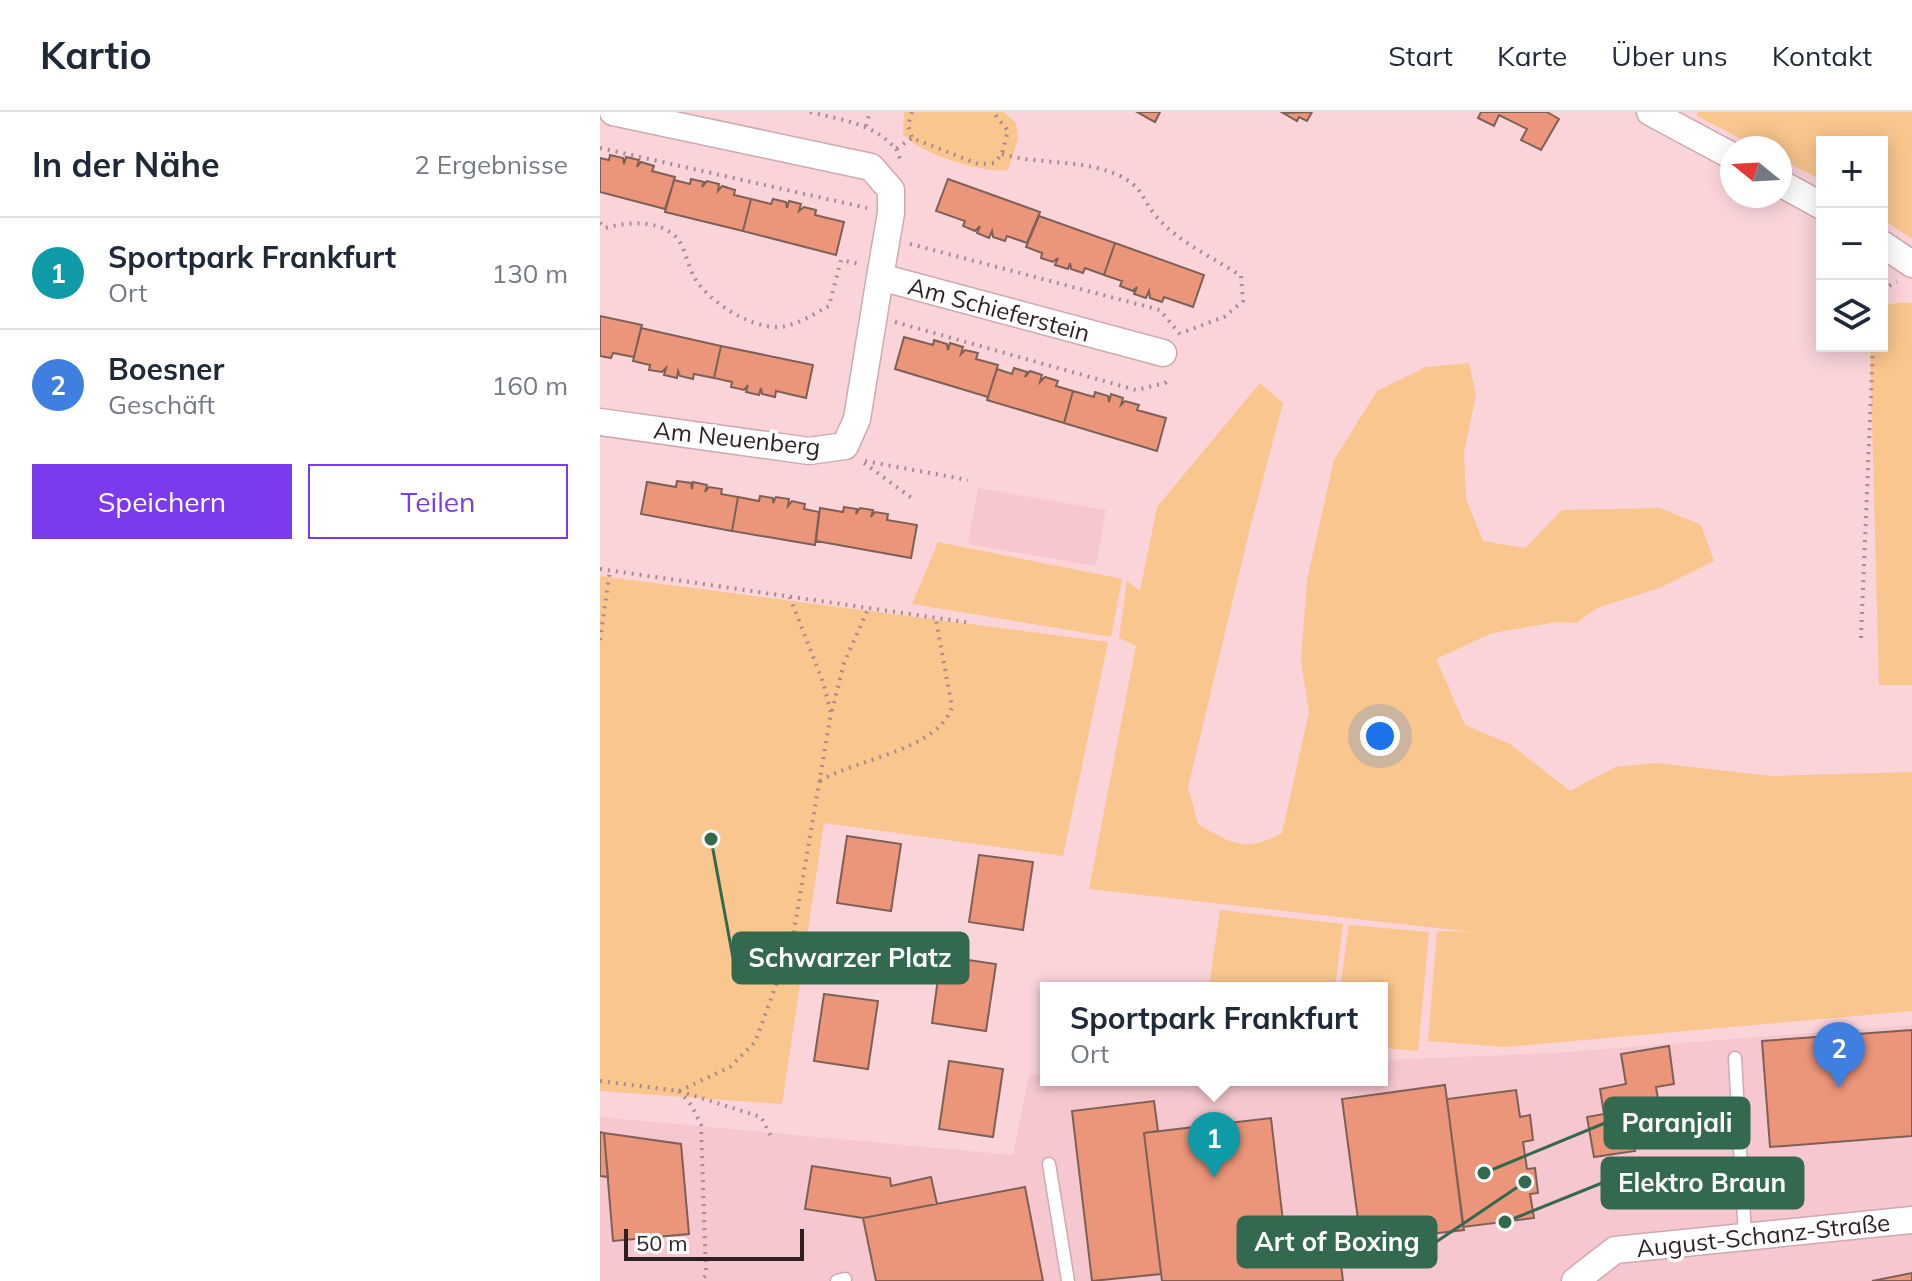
<!DOCTYPE html>
<html lang="de">
<meta charset="utf-8">
<style>
body{margin:0;font-family:Mulish,sans-serif;background:#f2f2f3;color:#1f2937}
.controls{position:absolute;right:24px;top:24px;display:grid;overflow:hidden;border-radius:0px;box-shadow:0 4px 20px #0003}
.controls button{width:72px;height:72px;display:grid;place-items:center;padding:0;border:0;border-bottom:2px solid #e0e1e3;background:#fff;color:#1f2937;font:40px sans-serif}
.compass{position:absolute;left:1120px;top:24px;width:72px;height:72px;border-radius:50%;background:#fff;box-shadow:0 4px 20px #0003;rotate:288deg}
.scale{position:absolute;left:24px;bottom:20px;width:180px;box-sizing:border-box;padding-left:8px;border:4px solid #2d1f22;border-top:0;font-size:22px;line-height:28px;white-space:nowrap;color:#2d1f22;-webkit-text-stroke:6px #fff;paint-order:stroke}
.you{position:absolute;left:780px;top:624px;width:28px;height:28px;margin:-20px;border:6px solid #fff;border-radius:50%;background:#1a73e8;box-shadow:0 0 0 12px #1a73e833}
.badge{display:grid;place-items:center;width:52px;height:52px;border-radius:50%;background:#7c3aed;color:#fff;font-size:26px;font-weight:700}
.pin{position:absolute;translate:-50% -66px;filter:drop-shadow(0 2px 4px #0008)}
.pin::after{content:'';position:absolute;top:42px;width:28px;height:24px;background:inherit;clip-path:polygon(0 0,100% 0,50% 100%)}
.popup{position:absolute;left:440px;top:870px;width:348px;height:104px;box-sizing:border-box;display:grid;place-content:center;border-radius:0px;background:#fff;filter:drop-shadow(0 2px 6px #0005);font-size:26px;white-space:nowrap;color:#747a83}
.popup b{font-size:30px;color:#1f2937}
.popup::after{content:'';position:absolute;left:50%;top:100%;margin-left:-16px;border:16px solid transparent;border-top-color:#fff}
.list{margin:0;padding:0;list-style:none}
h2{display:flex;justify-content:space-between;align-items:center;height:104px;margin:0;padding:0 32px;font-size:34px}
h2 small{font-size:26px;font-weight:400;color:#747a83}
.list li{display:grid;grid-template-columns:52px 1fr auto;gap:24px;align-items:center;box-sizing:border-box;height:112px;padding:0 32px;border-top:2px solid #e0e1e3}
.list b{display:block;font-size:30px;white-space:nowrap}
.list p{margin:0;font-size:26px;white-space:nowrap;color:#747a83}
.list em{font-size:26px;font-style:normal;color:#747a83}
.actions{display:flex;gap:16px;padding:24px 32px}
.actions a{flex:1;padding:18px 0;border:2px solid #7c3aed;border-radius:0px;text-align:center;font-size:28px;color:#7c3aed}
.actions .main{background:#7c3aed;color:#fff}
.icon{flex:none;width:44px;height:44px;fill:none;stroke:currentColor;stroke-width:2;stroke-linecap:round;stroke-linejoin:round}
.map{position:relative;flex:none;width:1312px;height:1169px;overflow:hidden}
header{display:flex;align-items:center;gap:48px;box-sizing:border-box;height:112px;padding:0 40px;background:#fff;border-bottom:2px solid #e0e1e3}
header strong{font-size:38px}
nav{display:flex;gap:44px;margin-inline-start:auto;font-size:28px}
main{display:flex}
aside{flex:1;background:#fff}
.map>svg:first-child{display:block}
</style>
<header>
<strong>Kartio</strong>
<nav><a>Start</a><a>Karte</a><a>Über uns</a><a>Kontakt</a></nav>
</header>
<main>
<aside>
<h2>In der Nähe<small>2 Ergebnisse</small></h2>
<ul class="list">
<li><span class="badge" style="background:#0f9aa8">1</span><div><b>Sportpark Frankfurt</b><p>Ort</p></div><em>130 m</em></li>
<li><span class="badge" style="background:#3f7fe0">2</span><div><b>Boesner</b><p>Geschäft</p></div><em>160 m</em></li>
</ul>
<div class="actions"><a class="main">Speichern</a><a>Teilen</a></div>
</aside>
<div class="map">
<svg width="1312" height="1169" viewBox="0 0 1312 1169">
<rect width="100%" height="100%" fill="#fad4d9"/>
<path fill="#f6c7ce" d="M 378,376 L 506,398 L 496,454 L 368,432 Z
M 1312,913 L 1312,1169 L 0,1169 L 0,1005 L 413,1043 L 429,963 L 446,962 L 446,968 L 782,968 L 782,948 L 955,941 Z"/>
<path fill="#f9c68d" d="M 304,0 L 403,0 L 416,11 L 418,27 L 408,58 C 383,62 318,41 303,22 Z
M 1097,0 L 1312,0 L 1312,127 L 1282,107 L 1282,30 L 1222,30 L 1222,68 L 1180,47 L 1180,36 L 1159,36 L 1097,4 Z
M 1298,191 L 1312,191 L 1312,573 L 1279,573 L 1270,234 L 1282,234 L 1282,193 Z
M 869,251 L 876,283 L 864,341 L 866,387 L 883,429 L 925,436 L 962,398 L 1060,396 L 1101,413 L 1114,449 L 1059,476 L 997,496 L 976,511 L 957,510 L 892,521 L 836,547 L 865,613 L 910,632 L 970,679 L 1015,655 L 1056,651 L 1171,664 L 1312,660 L 1312,899 L 905,935 L 828,929 L 837,819 L 873,820 L 489,777 L 536,534 L 519,526 L 527,469 L 540,479 L 557,395 L 660,271 L 683,291 L 650,416 L 588,675 L 598,712 C 631,732 646,741 682,721 L 709,600 L 701,549 L 707,468 L 734,348 L 777,279 L 826,255 Z
M 338,430 L 522,467 L 511,525 L 312,492 Z
M 0,464 L 508,530 L 463,744 L 224,711 L 182,992 L 0,979 Z
M 620,798 L 743,812 L 735,876 L 609,876 Z
M 749,813 L 829,820 L 818,939 L 782,936 L 782,876 L 740,876 Z"/>
<path fill="#eb957a" stroke="#7f6056" stroke-width="2" d="M 537,0 L 560,0 L 555,10 Z
M 712,0 L 707,9 L 699,5 L 697,9 L 683,1 Z
M 881,0 L 947,0 L 959,7 L 941,38 L 921,28 L 927,17 L 899,3 L 894,14 L 878,6 Z
M 10,43 L 23,46 L 24,52 L 26,45 L 39,48 L 37,55 L 41,50 L 54,54 L 52,59 L 75,65 L 65,97 L 0,80 L 0,46 L 9,48 Z
M 91,67 L 104,70 L 102,75 L 107,69 L 119,72 L 118,79 L 122,74 L 135,78 L 134,83 L 151,87 L 143,119 L 65,100 L 74,68 L 90,72 Z
M 348,67 L 440,100 L 427,131 L 407,124 L 405,129 L 393,125 L 392,119 L 389,126 L 377,121 L 380,114 L 375,119 L 363,114 L 365,109 L 336,99 Z
M 151,87 L 171,92 L 173,87 L 186,90 L 187,96 L 189,89 L 201,92 L 199,99 L 204,95 L 216,98 L 215,103 L 244,110 L 236,143 L 143,119 Z
M 439,104 L 515,131 L 504,163 L 485,156 L 483,161 L 471,157 L 470,151 L 468,157 L 455,153 L 458,146 L 453,150 L 441,146 L 442,141 L 426,135 Z
M 515,131 L 604,163 L 593,195 L 564,185 L 562,190 L 550,186 L 549,179 L 546,186 L 534,182 L 537,175 L 533,179 L 520,174 L 522,169 L 504,163 Z
M 0,204 L 42,213 L 34,245 L 13,241 L 11,246 L 0,244 Z
M 41,216 L 121,234 L 114,266 L 94,262 L 93,267 L 80,264 L 78,259 L 77,266 L 64,263 L 66,256 L 62,260 L 49,258 L 50,253 L 33,249 Z
M 304,225 L 333,233 L 334,228 L 347,232 L 348,238 L 350,231 L 363,235 L 361,242 L 365,238 L 378,241 L 376,247 L 398,253 L 388,285 L 295,257 Z
M 121,234 L 213,253 L 206,286 L 176,279 L 175,285 L 162,282 L 161,276 L 159,283 L 146,280 L 148,273 L 144,278 L 131,275 L 132,270 L 114,266 Z
M 414,256 L 427,260 L 425,265 L 430,259 L 442,263 L 440,270 L 445,265 L 458,269 L 456,274 L 473,279 L 464,311 L 387,288 L 397,257 L 412,262 Z
M 473,279 L 494,285 L 495,280 L 508,284 L 509,290 L 511,282 L 523,286 L 521,293 L 525,289 L 539,293 L 537,298 L 566,306 L 557,339 L 464,311 Z
M 77,369 L 91,371 L 92,377 L 93,370 L 107,373 L 105,380 L 109,375 L 122,377 L 121,382 L 138,385 L 132,419 L 41,402 L 47,370 L 76,375 Z
M 160,384 L 173,386 L 173,391 L 176,385 L 189,387 L 188,394 L 192,389 L 205,392 L 204,397 L 219,400 L 215,433 L 132,419 L 138,385 L 159,389 Z
M 244,395 L 257,397 L 256,402 L 260,396 L 273,398 L 271,405 L 275,400 L 288,402 L 287,408 L 317,413 L 311,446 L 216,429 L 220,396 L 243,400 Z
M 247,724 L 301,732 L 291,799 L 237,791 Z
M 379,743 L 433,750 L 423,818 L 369,810 Z
M 341,844 L 396,852 L 386,919 L 332,911 Z
M 224,882 L 278,889 L 268,957 L 214,949 Z
M 1312,918 L 1312,1024 L 1170,1035 L 1162,929 Z
M 1069,934 L 1074,972 L 1056,975 L 1061,1005 L 1030,1010 L 1035,1039 L 994,1045 L 987,1005 L 1004,1002 L 1000,977 L 1026,972 L 1021,942 Z
M 349,949 L 403,957 L 393,1025 L 339,1017 Z
M 845,973 L 864,1118 L 761,1130 L 742,987 Z
M 916,978 L 920,1005 L 930,1003 L 933,1028 L 923,1030 L 927,1057 L 935,1056 L 938,1081 L 930,1082 L 934,1106 L 863,1115 L 847,987 Z
M 554,989 L 558,1019 L 544,1021 L 561,1162 L 492,1169 L 472,999 Z
M 671,1006 L 684,1118 L 736,1112 L 743,1169 L 562,1169 L 544,1021 Z
M 0,1020 L 4,1021 L 8,1065 L 0,1064 Z
M 4,1021 L 81,1032 L 89,1122 L 13,1129 Z
M 212,1054 L 290,1066 L 291,1074 L 331,1065 L 337,1092 L 263,1106 L 205,1097 Z
M 425,1075 L 443,1169 L 276,1169 L 263,1106 Z
M 1312,1161 L 1312,1169 L 1272,1169 Z"/>
<g fill="none" stroke-linecap="round" stroke-linejoin="round">
<g stroke="#cea9af" stroke-width="15">
<path id="lane" d="M 1135,946 L 1145,1125
M 449,1052 L 468,1169
M 237,1169 L 245,1167"/>
</g>
<g stroke="#cea9af" stroke-width="29">
<path id="street" d="M 13,0 L 271,55 L 291,78 L 291,101 L 280,165 L 563,241
M 1050,0 L 1132,44
M 1180,71 L 1222,94
M 1282,132 L 1312,152
M 0,310 L 209,339 L 245,334 L 257,307 L 280,165
M 975,1169 L 1015,1138 L 1312,1108"/>
</g>
<path stroke="#a78b8f" stroke-width="4" stroke-dasharray="2 6" stroke-linecap="butt" d="M 210,0 C 242,8 273,11 296,37 L 312,26
M 312,0 L 308,13 L 312,26 L 378,52 L 394,51 L 402,42 L 408,19 L 393,0
M 266,14 L 270,0
M 0,36 L 267,96
M 296,37 L 301,49
M 402,42 C 440,53 482,47 518,63 C 543,75 540,84 555,103 C 576,129 614,146 641,164 L 643,189 L 624,205 L 581,221
M 0,111 L 5,116 C 26,110 58,107 76,125 C 85,135 88,154 94,165 C 108,189 148,215 177,215 C 194,215 214,202 229,194 L 241,148 L 260,152
M 310,132 L 560,198 L 583,226
M 1282,177 L 1297,170
M 295,210 L 536,278 L 565,271 L 570,266
M 265,349 L 368,368
M 264,351 L 313,387
M 0,457 L 372,511
M 1261,526 L 1273,234
M 0,528 L 10,458
M 232,599 L 244,551 L 268,497
M 220,669 C 256,647 338,638 352,595 L 336,508
M 0,969 L 79,979 L 161,1005 L 171,1024
M 79,979 L 130,955 L 155,930 L 192,830 L 231,601 L 223,570 L 189,483
M 79,979 L 92,994 L 101,1013 L 106,1163 L 101,1169"/>
<use href="#lane" stroke="#fff" stroke-width="12"/>
<use href="#street" stroke="#fff" stroke-width="26"/>
</g>
<g text-anchor="middle" dominant-baseline="central" stroke-width="7" stroke-linejoin="round" paint-order="stroke">
<g font-size="24" fill="#2d1f22" stroke="#fff">
<text transform="translate(399 197) rotate(15)">Am Schieferstein</text>
<text transform="translate(137 326) rotate(6)">Am Neuenberg</text>
<text transform="translate(1163 1123) rotate(-6)">August-Schanz-Straße</text>
</g>
</g>
<path fill="none" stroke="#33694f" stroke-width="3" d="M111 727L133 846M884 1061L1005 1011M905 1110L1002 1071M925 1070L836 1130"/>
<g fill="#33694f" stroke="#fff" stroke-width="3">
<circle cx="111" cy="727" r="8"/>
<circle cx="884" cy="1061" r="8"/>
<circle cx="905" cy="1110" r="8"/>
<circle cx="925" cy="1070" r="8"/>
</g>
<g fill="#33694f" stroke="#33694f" stroke-width="3">
<rect x="133" y="821" width="235" height="50" rx="8"/>
<rect x="1005" y="986" width="144" height="50" rx="8"/>
<rect x="1002" y="1046" width="201" height="50" rx="8"/>
<rect x="638" y="1105" width="198" height="50" rx="8"/>
</g>
<g font-size="26" text-anchor="middle" font-weight="bold" fill="#fff">
<text x="250" y="855">Schwarzer Platz</text>
<text x="1077" y="1020">Paranjali</text>
<text x="1102" y="1080">Elektro Braun</text>
<text x="737" y="1139">Art of Boxing</text>
</g>
</svg>
<div class="controls">
<button>+</button>
<button>−</button>
<button><svg class="icon" aria-label="layers" viewBox="0 0 24 24"><path d="M12 4l9 5-9 5-9-5zM3 14l9 5 9-5"/></svg></button>
</div>
<svg class="compass" viewBox="-18 -18 36 36"><path d="M0-13l5 13h-10z" fill="#e53935"/><path d="M0 13l5-13h-10z" fill="#747a83"/></svg>
<div class="scale">50 m</div>
<div class="you"></div>
<div class="pin badge" style="left:614px;top:1066px;background:#0f9aa8">1</div>
<div class="popup"><b>Sportpark Frankfurt</b>Ort</div>
<div class="pin badge" style="left:1239px;top:976px;background:#3f7fe0">2</div>
</div>
</main>
